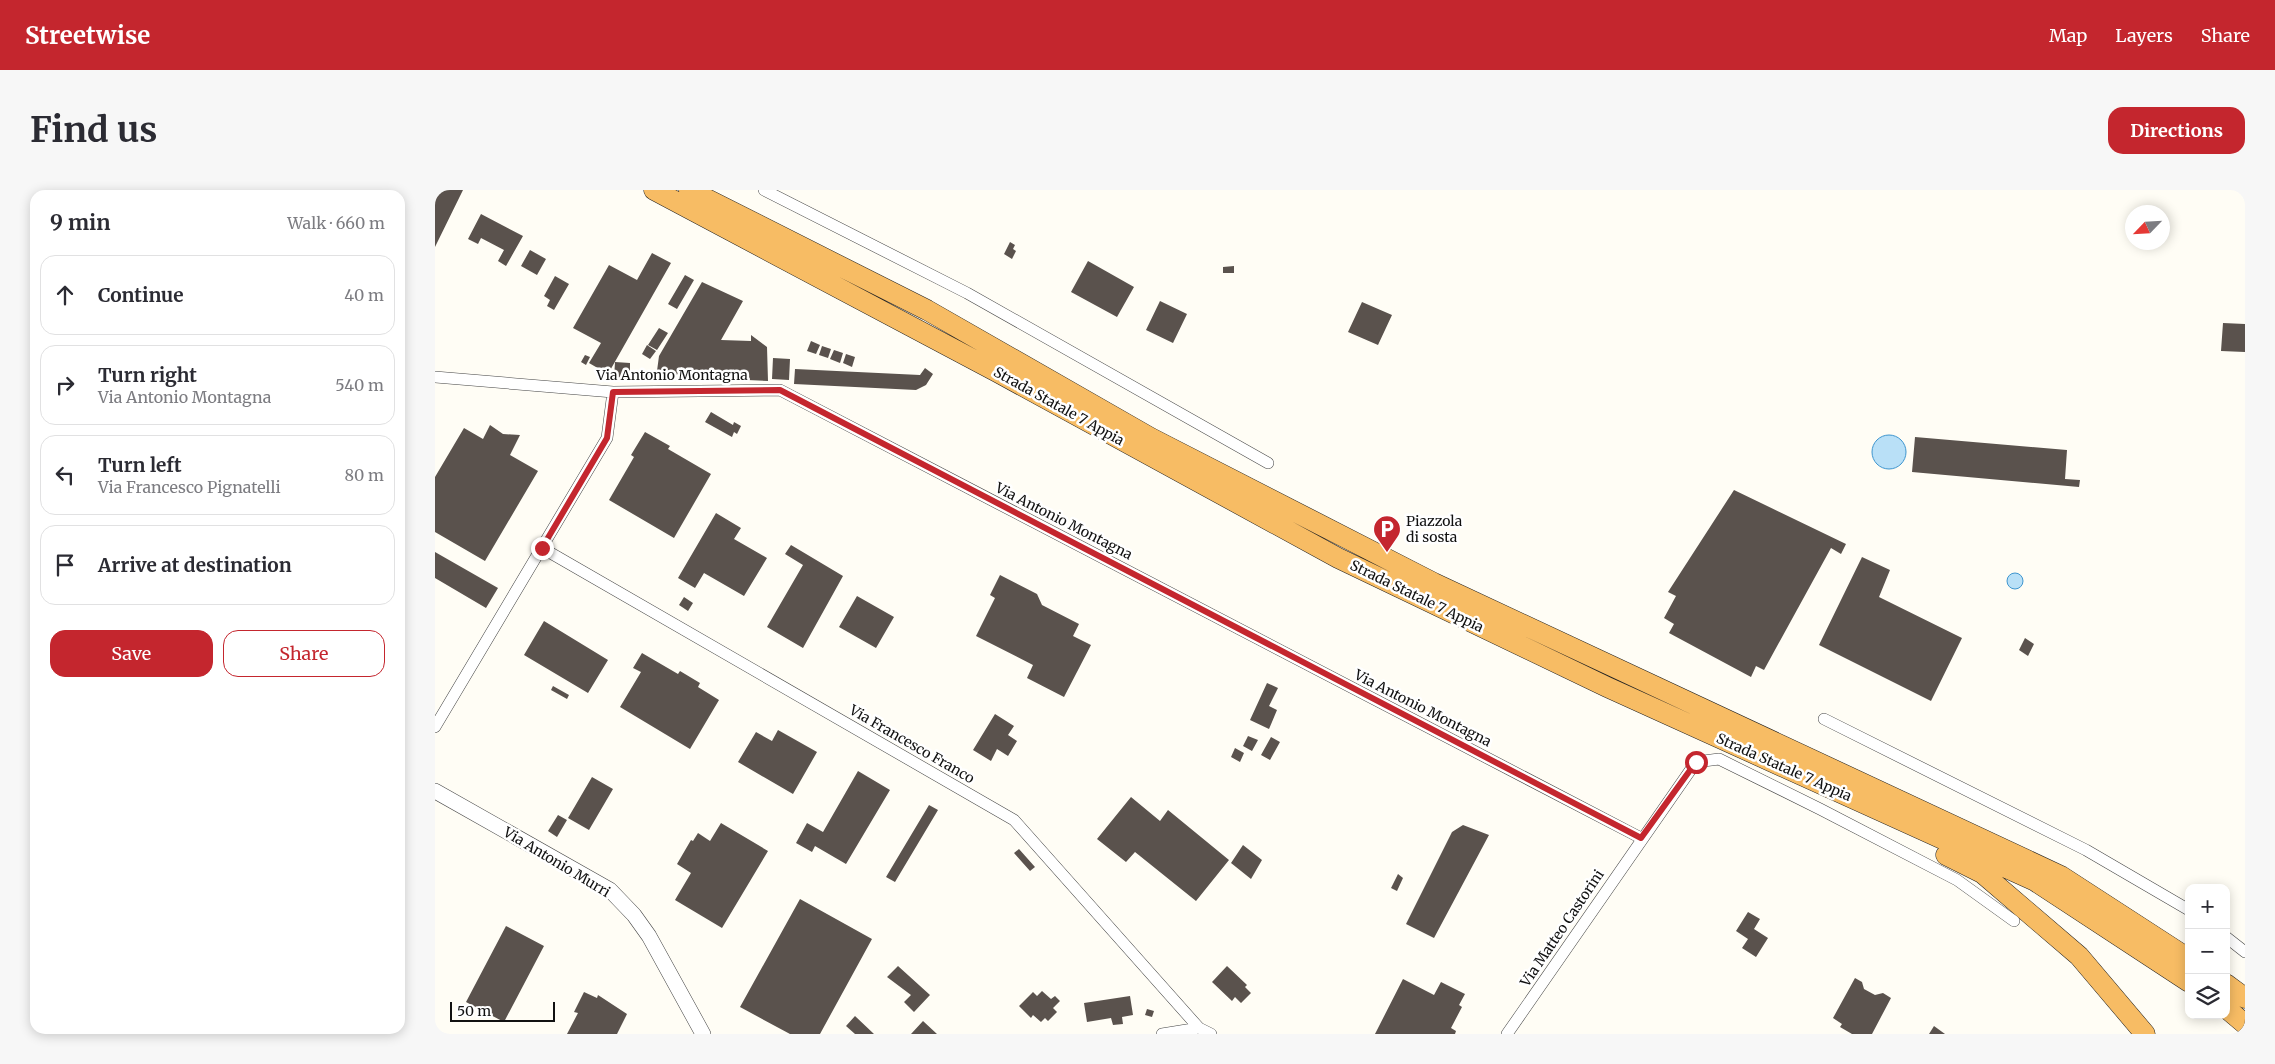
<!DOCTYPE html>
<meta charset="utf-8">
<style>
body{margin:0;font-family:Merriweather,serif;background:#f7f7f7;color:#2b2b33}
.controls{position:absolute;right:15px;bottom:15px;display:grid;overflow:hidden;border-radius:10px;box-shadow:0 2px 12px #0003}
.controls button{width:45px;height:45px;display:grid;place-items:center;padding:0;border:0;border-bottom:1px solid #e1e1e2;background:#fff;color:#2b2b33;font:25px sans-serif}
.compass{position:absolute;left:1690px;top:15px;width:45px;height:45px;border-radius:50%;background:#fff;box-shadow:0 2px 12px #0003;rotate:245deg}
.scale{position:absolute;left:15px;bottom:12px;width:105px;box-sizing:border-box;padding-left:5px;border:2px solid #111;border-top:0;font-size:14px;line-height:18px;white-space:nowrap;color:#111;-webkit-text-stroke:4px #fff;paint-order:stroke}
.stop{position:absolute;width:15px;height:15px;margin:-11px;border:4px solid #c4262e;border-radius:50%;background:#fff}
.stop.end{background:#c4262e;border-color:#fff;box-shadow:0 1px 5px #0008}
.list{margin:0;padding:0;list-style:none}
h2{display:flex;justify-content:space-between;align-items:center;height:65px;margin:0;padding:0 20px;font-size:21px}
h2 small{font-size:16px;font-weight:400;color:#7c7c81}
.list li{display:grid;grid-template-columns:32px 1fr auto;gap:15px;align-items:center;box-sizing:border-box;height:80px;margin:0 10px 10px;padding:0 10px;border:1px solid #e1e1e2;border-radius:15px}
.list b{display:block;font-size:19px;white-space:nowrap}
.list p{margin:0;font-size:16px;white-space:nowrap;color:#7c7c81}
.list em{font-size:16px;font-style:normal;color:#7c7c81}
.actions{display:flex;gap:10px;padding:15px 20px}
.actions a{flex:1;padding:11px 0;border:1px solid #c4262e;border-radius:15px;text-align:center;font-size:18px;color:#c4262e}
.actions .main{background:#c4262e;color:#fff}
.icon{flex:none;width:28px;height:28px;fill:none;stroke:currentColor;stroke-width:2;stroke-linecap:round;stroke-linejoin:round}
.map{position:relative;flex:none;width:1810px;height:844px;overflow:hidden;border-radius:15px}
header{display:flex;align-items:center;gap:30px;box-sizing:border-box;height:70px;padding:0 25px;background:#c4262e;color:#fff}
header strong{font-size:24px}
nav{display:flex;gap:28px;margin-inline-start:auto;font-size:18px}
.intro{display:flex;align-items:center;justify-content:space-between;box-sizing:border-box;height:120px;padding:0 30px}
h1{margin:0;font-size:35px}
.button{padding:12px 22px;border-radius:15px;background:#c4262e;color:#fff;font-size:18px;font-weight:700}
main{display:flex;gap:30px;padding:0 30px}
aside{flex:1;background:#fff;border-radius:15px;box-shadow:0 2px 12px #0003}
.map>svg:first-child{display:block}
</style>
<header>
<strong>Streetwise</strong>
<nav><a>Map</a><a>Layers</a><a>Share</a></nav>
</header>
<div class="intro"><h1>Find us</h1><a class="button">Directions</a></div>
<main>
<aside>
<h2>9 min<small>Walk · 660 m</small></h2>
<ul class="list">
<li><svg class="icon" aria-label="ahead" viewBox="0 0 24 24"><path d="M12 20V5M6 11l6-6 6 6"/></svg><div><b>Continue</b></div><em>40 m</em></li>
<li><svg class="icon" aria-label="right" viewBox="0 0 24 24"><path d="M7 20v-9h11M14 6l5 5-5 5"/></svg><div><b>Turn right</b><p>Via Antonio Montagna</p></div><em>540 m</em></li>
<li><svg class="icon" aria-label="left" viewBox="0 0 24 24"><path d="M17 20v-9H6M10 6l-5 5 5 5"/></svg><div><b>Turn left</b><p>Via Francesco Pignatelli</p></div><em>80 m</em></li>
<li><svg class="icon" aria-label="arrive" viewBox="0 0 24 24"><path d="M6 21V4h12l-3 4 3 4H6"/></svg><div><b>Arrive at destination</b></div></li>
</ul>
<div class="actions"><a class="main">Save</a><a>Share</a></div>
</aside>
<div class="map">
<svg width="1810" height="844" viewBox="0 0 1810 844">
<rect width="100%" height="100%" fill="#fffdf5"/>
<path fill="#b9e0f7" stroke="#3f96cf" d="M1437 262a17 17 0 1 1 34 0a17 17 0 1 1-34 0Z
M1572 391a8 8 0 1 1 16 0a8 8 0 1 1-16 0Z"/>
<path fill="#5a524d" d="M 0,0 L 28,0 L 0,57 Z
M 46,24 L 88,46 L 71,76 L 63,71 L 69,60 L 46,48 L 43,54 L 33,49 Z
M 575,52 L 580,55 L 578,59 L 581,61 L 577,69 L 569,64 Z
M 95,60 L 111,69 L 102,85 L 86,76 Z
M 217,63 L 236,73 L 173,184 L 154,173 L 166,153 L 138,138 L 174,75 L 202,90 Z
M 653,71 L 699,97 L 682,127 L 636,102 Z
M 799,76 L 799,83 L 788,83 L 788,77 Z
M 250,85 L 259,90 L 242,119 L 233,114 Z
M 120,86 L 134,94 L 119,120 L 112,116 L 115,110 L 109,106 Z
M 267,92 L 308,111 L 286,150 L 316,151 L 316,145 L 332,157 L 333,191 L 268,188 L 269,182 L 264,188 L 246,177 L 242,185 L 222,181 L 224,166 Z
M 725,111 L 752,124 L 738,153 L 711,140 Z
M 927,112 L 957,125 L 943,155 L 913,142 Z
M 1788,133 L 1810,134 L 1810,162 L 1786,161 Z
M 224,138 L 233,143 L 222,160 L 213,155 Z
M 376,151 L 385,155 L 381,164 L 372,161 Z
M 212,155 L 221,161 L 215,169 L 207,164 Z
M 387,156 L 396,159 L 393,168 L 384,165 Z
M 399,160 L 408,163 L 405,173 L 395,169 Z
M 411,164 L 420,167 L 417,177 L 408,173 Z
M 150,165 L 155,167 L 151,175 L 146,172 Z
M 338,168 L 355,169 L 354,190 L 337,189 Z
M 180,172 L 195,173 L 195,183 L 190,190 L 179,189 Z
M 490,178 L 498,184 L 491,195 L 481,200 L 359,194 L 360,179 L 485,185 Z
M 276,222 L 298,235 L 299,232 L 306,236 L 302,244 L 299,242 L 297,247 L 270,232 Z
M 55,235 L 68,244 L 85,245 L 75,265 L 103,281 L 50,371 L 0,342 L 0,287 L 29,238 L 48,249 Z
M 210,242 L 235,256 L 233,259 L 276,284 L 239,348 L 174,310 L 199,267 L 196,265 Z
M 1480,247 L 1632,260 L 1630,289 L 1645,290 L 1644,297 L 1477,282 Z
M 1299,300 L 1411,354 L 1406,364 L 1396,358 L 1329,480 L 1321,476 L 1316,487 L 1234,443 L 1239,434 L 1229,428 L 1241,406 L 1233,402 Z
M 281,323 L 306,338 L 299,349 L 332,368 L 309,406 L 269,383 L 260,398 L 243,388 Z
M 356,355 L 408,386 L 368,458 L 332,437 L 368,375 L 350,364 Z
M 0,362 L 63,398 L 51,418 L 0,388 Z
M 1427,367 L 1455,380 L 1444,407 L 1527,448 L 1496,511 L 1384,455 Z
M 565,385 L 602,404 L 607,415 L 644,434 L 638,446 L 656,455 L 629,507 L 592,488 L 598,475 L 541,446 L 560,408 L 555,405 Z
M 422,406 L 459,427 L 441,458 L 404,437 Z
M 249,407 L 258,413 L 253,421 L 244,415 Z
M 109,431 L 173,470 L 153,503 L 89,465 Z
M 1590,448 L 1599,454 L 1593,466 L 1584,460 Z
M 207,463 L 243,484 L 245,481 L 265,493 L 263,497 L 284,510 L 255,559 L 185,517 L 206,482 L 198,478 Z
M 832,493 L 843,498 L 834,516 L 842,520 L 834,539 L 815,530 Z
M 118,496 L 134,505 L 132,509 L 116,500 Z
M 560,524 L 579,536 L 573,545 L 582,551 L 573,566 L 562,559 L 556,571 L 538,560 Z
M 343,540 L 382,562 L 358,604 L 303,572 L 321,542 L 337,551 Z
M 813,546 L 823,550 L 817,561 L 808,556 Z
M 836,547 L 845,552 L 835,570 L 826,565 Z
M 800,558 L 809,563 L 805,572 L 796,567 Z
M 423,581 L 455,600 L 411,674 L 380,656 L 377,662 L 361,653 L 372,633 L 388,642 Z
M 157,587 L 178,599 L 154,640 L 133,628 Z
M 696,607 L 725,631 L 733,620 L 794,670 L 761,711 L 700,662 L 691,672 L 662,649 Z
M 494,615 L 503,620 L 460,692 L 451,687 Z
M 123,625 L 132,630 L 122,647 L 113,641 Z
M 286,633 L 333,661 L 287,738 L 240,710 L 256,683 L 242,674 L 256,650 L 258,651 L 263,643 L 275,651 Z
M 1028,635 L 1054,645 L 999,748 L 971,734 L 1017,642 Z
M 808,655 L 827,670 L 816,689 L 796,673 Z
M 584,659 L 600,677 L 595,681 L 579,663 Z
M 963,684 L 968,688 L 962,701 L 956,698 Z
M 365,709 L 437,749 L 385,844 L 355,844 L 305,817 Z
M 1313,722 L 1325,729 L 1319,739 L 1333,748 L 1321,767 L 1307,758 L 1313,749 L 1301,741 Z
M 71,736 L 109,756 L 69,832 L 31,812 Z
M 463,776 L 495,805 L 479,822 L 469,812 L 476,805 L 452,787 Z
M 792,776 L 812,795 L 810,797 L 816,803 L 806,813 L 800,807 L 797,811 L 777,792 Z
M 1420,788 L 1427,792 L 1429,799 L 1440,805 L 1448,803 L 1456,808 L 1437,844 L 1417,844 L 1405,837 L 1407,834 L 1398,828 Z
M 968,789 L 999,805 L 1006,792 L 1030,804 L 1024,815 L 1027,817 L 1016,838 L 1021,841 L 1020,844 L 940,844 Z
M 607,801 L 616,809 L 620,806 L 625,811 L 618,818 L 622,822 L 613,831 L 610,828 L 606,832 L 598,825 L 596,828 L 584,816 L 598,802 L 602,806 Z
M 149,802 L 162,808 L 163,805 L 192,824 L 182,844 L 132,844 L 143,823 L 139,822 Z
M 695,806 L 698,825 L 687,827 L 688,834 L 678,835 L 676,828 L 652,832 L 649,813 Z
M 712,819 L 719,821 L 717,827 L 710,825 Z
M 420,826 L 439,844 L 420,844 L 411,836 Z
M 488,831 L 502,844 L 476,844 Z
M 1499,836 L 1510,844 L 1494,844 Z"/>
<g fill="none" stroke-linecap="round" stroke-linejoin="round">
<g stroke="#444" stroke-width="12">
<path id="minor" d="M 329,0 L 532,103 L 833,273
M 0,187 L 178,202 L 345,200 L 1206,648
M 107,358 L 579,630 L 764,838 L 776,844
M 1389,529 L 1651,660 L 1754,720
M 0,537 L 172,248 L 178,202
M 1791,747 L 1810,762
M 727,844 L 764,838
M 1072,844 L 1261,572 L 1284,569 L 1385,619 L 1522,690 L 1579,731"/>
</g>
<g stroke="#444" stroke-width="16">
<path id="tertiary" d="M 0,601 L 175,700 L 199,725 L 214,746 L 268,844"/>
</g>
<g stroke="#222" stroke-width="21">
<path id="trunk" d="M 219,0 L 562,182 L 903,368 L 1172,497 L 1600,691 L 1754,792
M 254,0 L 492,120 L 716,248 L 999,393 L 1626,686 L 1754,769
M 1511,665 L 1547,683 L 1644,766 L 1710,844
M 1791,794 L 1810,808
M 1791,818 L 1810,834"/>
</g>
<use href="#minor" stroke="#fff" stroke-width="11"/>
<use href="#tertiary" stroke="#fff" stroke-width="15"/>
<use href="#trunk" stroke="#f7bc64" stroke-width="20"/>
</g>
<g fill="none" stroke-linecap="round" stroke-linejoin="round">
<path stroke="#c4262e" stroke-width="6" d="M 107,358 L 172,248 L 178,202 L 345,200 L 1206,648 L 1261,572"/>
</g>
<defs>
<g id="parking-pin" transform="scale(1.4375)"><path d="M0 17L-7.5 6A9.5 9.5 0 1 1 7.5 6Z" fill="#c4262e" stroke="#fff"/><path d="M-3.5-5.5H1a3.5 3.5 0 0 1 0 7H-1V5.5H-3.5ZM-1-3.4V-.6H.8a1.4 1.4 0 0 0 0-2.8Z" fill="#fff"/></g>
</defs>
<g fill-rule="evenodd">
<use href="#parking-pin" x="952" y="339"/>
</g>
<g text-anchor="middle" dominant-baseline="central" stroke-width="5" stroke-linejoin="round" paint-order="stroke">
<g font-size="14" fill="#111" stroke="#fff">
<text x="237" y="185">Via Antonio Montagna</text>
<text transform="translate(624 216) rotate(29)">Strada Statale 7 Appia</text>
<text transform="translate(629 331) rotate(27)">Via Antonio Montagna</text>
<text transform="translate(982 406) rotate(26)">Strada Statale 7 Appia</text>
<text transform="translate(988 518) rotate(27)">Via Antonio Montagna</text>
<text transform="translate(477 554) rotate(30)">Via Francesco Franco</text>
<text transform="translate(1349 577) rotate(24)">Strada Statale 7 Appia</text>
<text transform="translate(122 672) rotate(31)">Via Antonio Murri</text>
<text transform="translate(1127 738) rotate(-56)">Via Matteo Castorini</text>
</g>
<g font-size="14" fill="#111" stroke="#fff" text-anchor="start">
<text x="971" y="331">Piazzola<tspan x="971" dy="16">di sosta</tspan></text>
</g>
</g>
</svg>
<div class="controls">
<button>+</button>
<button>−</button>
<button><svg class="icon" aria-label="layers" viewBox="0 0 24 24"><path d="M12 4l9 5-9 5-9-5zM3 14l9 5 9-5"/></svg></button>
</div>
<svg class="compass" viewBox="-18 -18 36 36"><path d="M0-13l5 13h-10z" fill="#e53935"/><path d="M0 13l5-13h-10z" fill="#7c7c81"/></svg>
<div class="scale">50 m</div>
<div class="stop" style="left:1261px;top:572px"></div>
<div class="stop end" style="left:107px;top:358px"></div>
</div>
</main>
